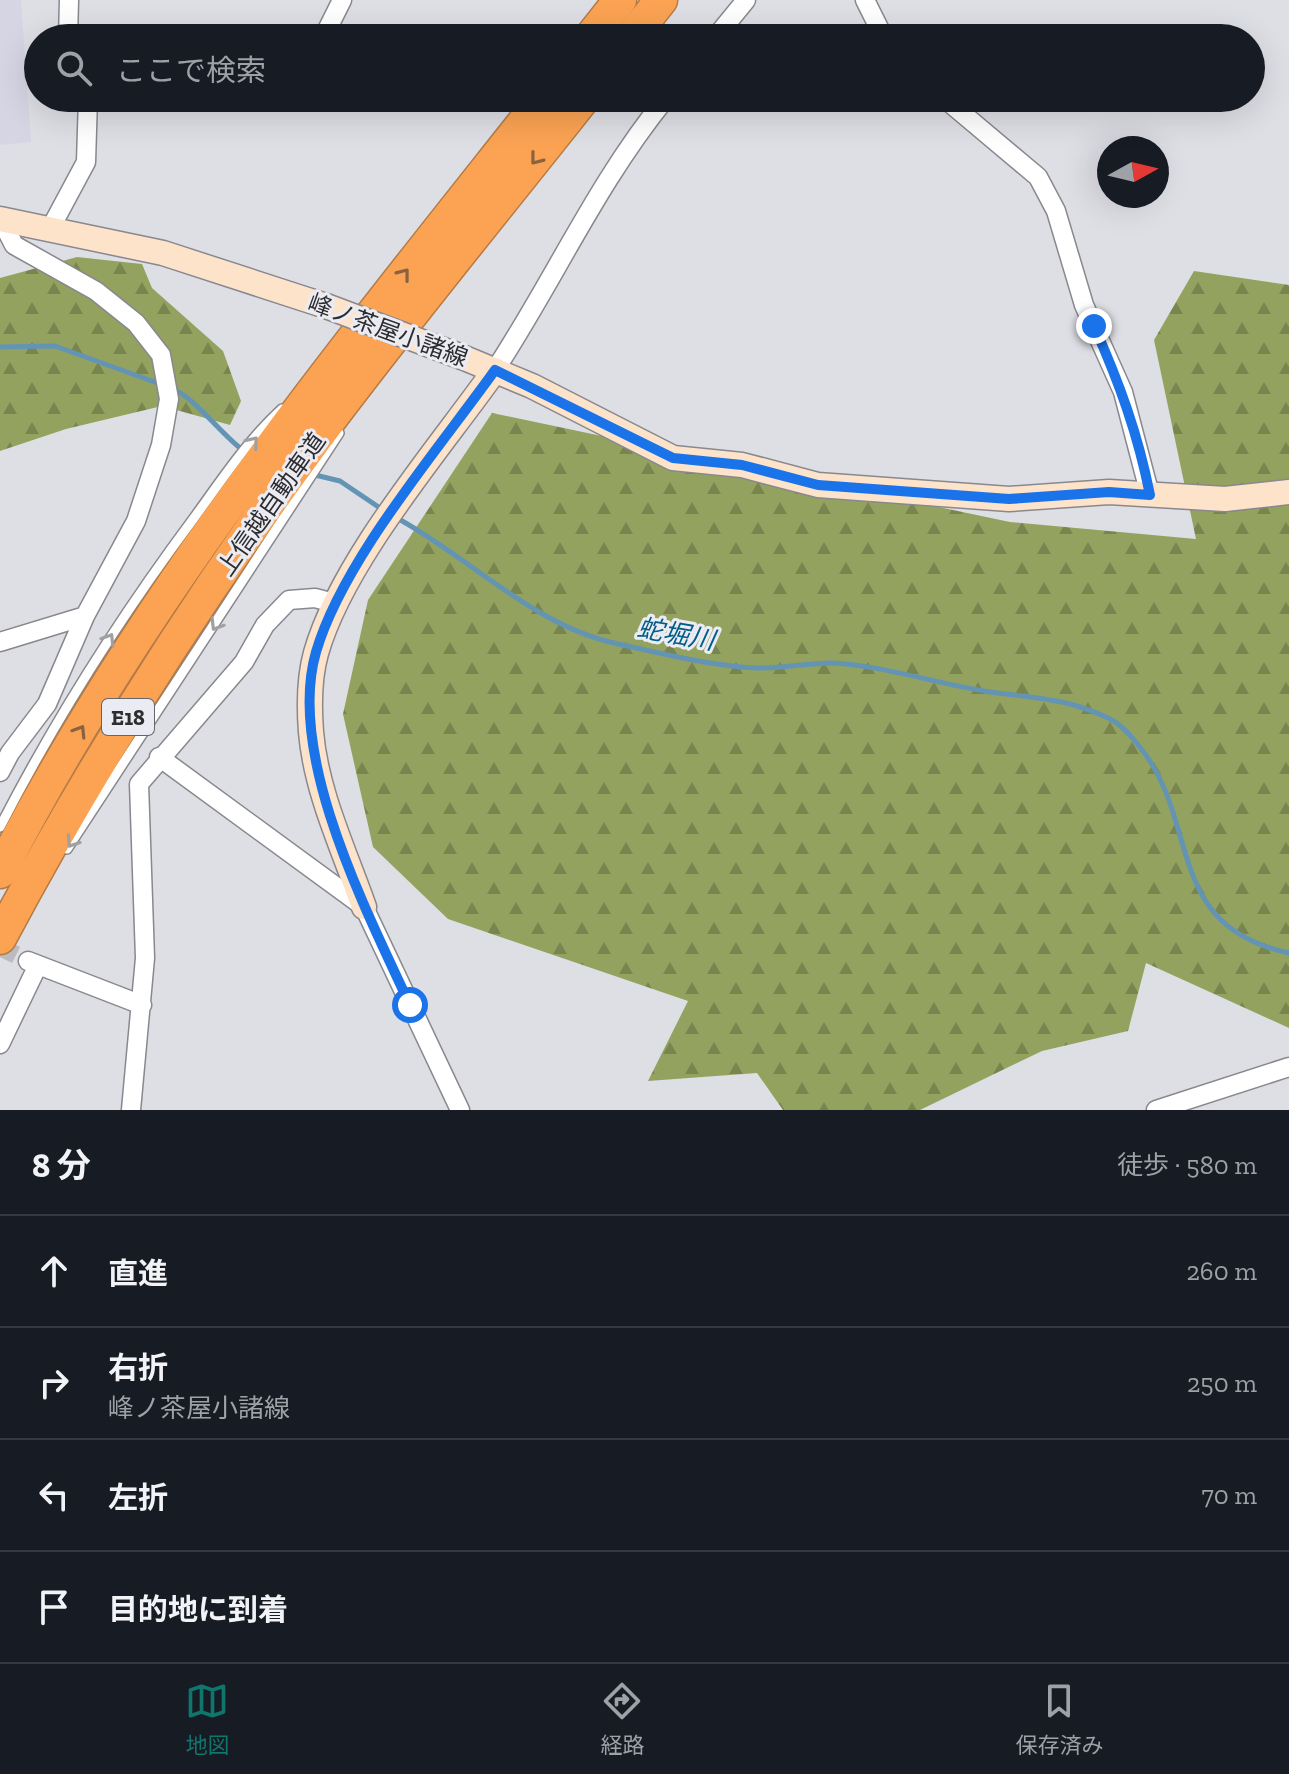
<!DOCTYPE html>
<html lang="ja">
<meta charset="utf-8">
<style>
body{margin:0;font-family:"Zilla Slab","Noto Sans JP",serif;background:#242831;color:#f1f3f6}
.compass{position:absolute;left:1097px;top:136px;width:72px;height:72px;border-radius:50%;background:#171b24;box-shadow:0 8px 32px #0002;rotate:82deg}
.stop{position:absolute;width:24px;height:24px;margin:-18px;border:6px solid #1a73e8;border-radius:50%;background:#fff}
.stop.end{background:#1a73e8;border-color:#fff;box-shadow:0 2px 8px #0008}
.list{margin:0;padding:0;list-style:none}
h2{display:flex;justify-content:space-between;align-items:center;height:104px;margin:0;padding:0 32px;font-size:34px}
h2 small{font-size:26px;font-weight:400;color:#9ea1a6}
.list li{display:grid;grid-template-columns:52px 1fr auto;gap:24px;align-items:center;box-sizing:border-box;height:112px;padding:0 32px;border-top:2px solid #363941}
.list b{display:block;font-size:30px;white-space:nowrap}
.list p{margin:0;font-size:26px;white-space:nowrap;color:#9ea1a6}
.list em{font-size:26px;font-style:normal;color:#9ea1a6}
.icon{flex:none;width:44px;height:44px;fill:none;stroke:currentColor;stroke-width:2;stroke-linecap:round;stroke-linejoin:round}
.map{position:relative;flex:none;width:1289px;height:1110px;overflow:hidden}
.search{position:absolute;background:#171b24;box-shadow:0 8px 32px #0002;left:24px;right:24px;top:24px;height:88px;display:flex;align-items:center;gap:20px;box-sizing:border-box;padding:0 28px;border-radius:44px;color:#9ea1a6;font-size:30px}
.sheet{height:552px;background:#171b24}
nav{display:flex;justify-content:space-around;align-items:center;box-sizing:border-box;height:112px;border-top:2px solid #363941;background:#171b24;font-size:22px;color:#9ea1a6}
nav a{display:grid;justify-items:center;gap:4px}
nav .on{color:#0f766e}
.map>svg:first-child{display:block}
</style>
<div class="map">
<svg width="1289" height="1110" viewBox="0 0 1289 1110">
<defs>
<pattern id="forest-firs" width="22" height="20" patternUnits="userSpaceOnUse" patternTransform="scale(2)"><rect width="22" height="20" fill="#93a35f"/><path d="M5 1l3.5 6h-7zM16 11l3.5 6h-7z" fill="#78854f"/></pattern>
</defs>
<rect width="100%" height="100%" fill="#dedee5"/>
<path fill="#d6d5e4" d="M 0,0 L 21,0 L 31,142 L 0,145 Z"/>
<path fill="url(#forest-firs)" d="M 77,257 L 142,264 L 152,288 L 223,351 L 241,401 L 230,425 L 162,406 L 66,429 L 0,451 L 0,278 Z
M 1194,271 L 1289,285 L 1289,1028 L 1146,963 L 1128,1031 L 1042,1051 L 920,1110 L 783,1110 L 757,1073 L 648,1081 L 688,1001 L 448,919 L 373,847 L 343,714 L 368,600 L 492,413 L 1010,522 L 1196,539 L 1154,340 Z"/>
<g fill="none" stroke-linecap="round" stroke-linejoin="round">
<path stroke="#6394b3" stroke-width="5" d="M 0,347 L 55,346 L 163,385
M 172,389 C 195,397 220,434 245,452
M 311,474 L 340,481 L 383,510
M 395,517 C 468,556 531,624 614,643 C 660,653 711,666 757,668 C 781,669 806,663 830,663 C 878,664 941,685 991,692 C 1034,698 1067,698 1108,718 C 1121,724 1130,735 1139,746 C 1202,822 1162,926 1289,953"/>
<path stroke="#bbbbc1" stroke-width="18" stroke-dasharray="18 9" stroke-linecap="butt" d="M 0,947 L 28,961"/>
<g stroke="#88888e" stroke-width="12">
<path id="lane" d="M 0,827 C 56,718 121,616 194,518 C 221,481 248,440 282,409
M 67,849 L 339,433"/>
</g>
<g stroke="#88888e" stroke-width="21">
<path id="street" d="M 865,0 L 884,38
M 68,38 L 69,0
M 323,38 L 342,0
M 715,38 L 746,0
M 944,98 L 1038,177 L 1056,211 L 1084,305 L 1123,392 L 1150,495
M 49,231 L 86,162 L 88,98
M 495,370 C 554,280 598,181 666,98
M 0,642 L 85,616
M 159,757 L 364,907 L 460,1110
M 0,772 L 10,753 L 47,704 L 85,616 L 136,521 L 161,445 L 169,399 L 161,355 L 136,323 L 96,291 L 14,245 L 1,220
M 28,961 L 142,1005
M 0,1044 L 37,967
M 131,1110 L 145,958 L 139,784 L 244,662 L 265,625 L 289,600 L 315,598 L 334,603
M 1156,1110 L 1289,1067"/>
</g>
<g stroke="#88888e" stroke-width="27">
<path id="secondary" d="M 0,219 L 163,253 L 326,306
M 462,357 L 532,386 L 673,458 L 742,465 L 818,485 L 1009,499 L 1109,492 L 1225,499 L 1289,492
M 364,907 C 344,850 316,792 311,732 C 309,706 309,678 316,653 C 342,561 439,449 495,370"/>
</g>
<g stroke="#b37a46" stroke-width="35">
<path id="highway" d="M 590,38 L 620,0
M 631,38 L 661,0
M 0,872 C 145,590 348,345 543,98
M 0,938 C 92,765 198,599 314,441 C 401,324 494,212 584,98"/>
</g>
<use href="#lane" stroke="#fff" stroke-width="9"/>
<use href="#street" stroke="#fff" stroke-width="18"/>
<use href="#secondary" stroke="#fee3cb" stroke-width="24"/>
<use href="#highway" stroke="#fba353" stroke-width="32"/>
<g stroke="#88888e" stroke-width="27" stroke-linecap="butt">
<path id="secondary-bridge" d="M 326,306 L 462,357"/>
</g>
<use href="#secondary-bridge" stroke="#fee3cb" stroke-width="24"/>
</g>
<defs><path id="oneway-chevron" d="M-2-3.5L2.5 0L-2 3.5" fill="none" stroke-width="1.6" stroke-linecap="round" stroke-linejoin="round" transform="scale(2)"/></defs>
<g stroke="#8a623f">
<use href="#oneway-chevron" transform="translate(536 159) rotate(128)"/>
<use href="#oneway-chevron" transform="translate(404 274) rotate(-52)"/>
<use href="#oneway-chevron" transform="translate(80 731) rotate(-58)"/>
</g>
<g stroke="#a0a0a1">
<use href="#oneway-chevron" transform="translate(253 442) rotate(-50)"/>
<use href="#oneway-chevron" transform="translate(216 625) rotate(122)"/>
<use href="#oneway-chevron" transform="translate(109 639) rotate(-58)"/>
<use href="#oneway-chevron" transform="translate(72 842) rotate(124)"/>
</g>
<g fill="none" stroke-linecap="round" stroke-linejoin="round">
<path stroke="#1a73e8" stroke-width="10" d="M 410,1005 C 367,912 286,756 316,652 C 343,560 438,450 495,370 L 673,458 L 742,465 L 818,485 L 1009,499 L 1109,492 L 1150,495 C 1138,434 1119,382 1094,326"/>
</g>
<g text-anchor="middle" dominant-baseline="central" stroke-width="6" stroke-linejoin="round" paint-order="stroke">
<rect fill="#ebebf3" stroke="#66666a" stroke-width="2" x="102" y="699" width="52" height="36" rx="6"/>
<g font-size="22" font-weight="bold" fill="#2d2d2f">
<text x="128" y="717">E18</text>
</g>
<g font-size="24" fill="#2d2d2f" stroke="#ebebf3">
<text transform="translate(388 330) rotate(20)">峰ノ茶屋小諸線</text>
<text transform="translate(271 504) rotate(-55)">上信越自動車道</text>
</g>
<g font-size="26" font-style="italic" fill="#015d86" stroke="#ebebf3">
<text transform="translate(676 634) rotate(10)">蛇堀川</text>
</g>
</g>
</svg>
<svg class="compass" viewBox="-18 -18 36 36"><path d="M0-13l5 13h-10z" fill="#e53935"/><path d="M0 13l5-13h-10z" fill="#9ea1a6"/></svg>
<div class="stop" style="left:410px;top:1005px"></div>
<div class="stop end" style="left:1094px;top:326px"></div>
<div class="search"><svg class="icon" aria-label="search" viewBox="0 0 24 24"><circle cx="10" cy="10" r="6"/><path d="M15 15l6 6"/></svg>ここで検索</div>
</div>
<section class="sheet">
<h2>8 分<small>徒歩 · 580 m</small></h2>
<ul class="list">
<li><svg class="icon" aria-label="ahead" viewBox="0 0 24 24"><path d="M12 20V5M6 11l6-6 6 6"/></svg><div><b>直進</b></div><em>260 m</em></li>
<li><svg class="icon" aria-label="right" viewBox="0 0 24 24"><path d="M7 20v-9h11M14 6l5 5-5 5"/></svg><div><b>右折</b><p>峰ノ茶屋小諸線</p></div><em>250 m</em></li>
<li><svg class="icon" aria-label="left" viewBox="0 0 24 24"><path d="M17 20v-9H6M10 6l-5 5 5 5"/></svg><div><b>左折</b></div><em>70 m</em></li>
<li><svg class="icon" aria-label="arrive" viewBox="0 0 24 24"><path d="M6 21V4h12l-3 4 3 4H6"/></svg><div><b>目的地に到着</b></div></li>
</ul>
</section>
<nav>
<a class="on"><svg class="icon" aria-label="map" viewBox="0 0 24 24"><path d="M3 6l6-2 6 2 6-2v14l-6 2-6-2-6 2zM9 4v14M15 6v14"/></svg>地図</a>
<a><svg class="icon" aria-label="directions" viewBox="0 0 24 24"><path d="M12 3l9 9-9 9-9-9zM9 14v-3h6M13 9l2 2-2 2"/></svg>経路</a>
<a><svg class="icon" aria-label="saved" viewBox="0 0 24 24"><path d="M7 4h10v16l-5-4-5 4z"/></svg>保存済み</a>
</nav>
